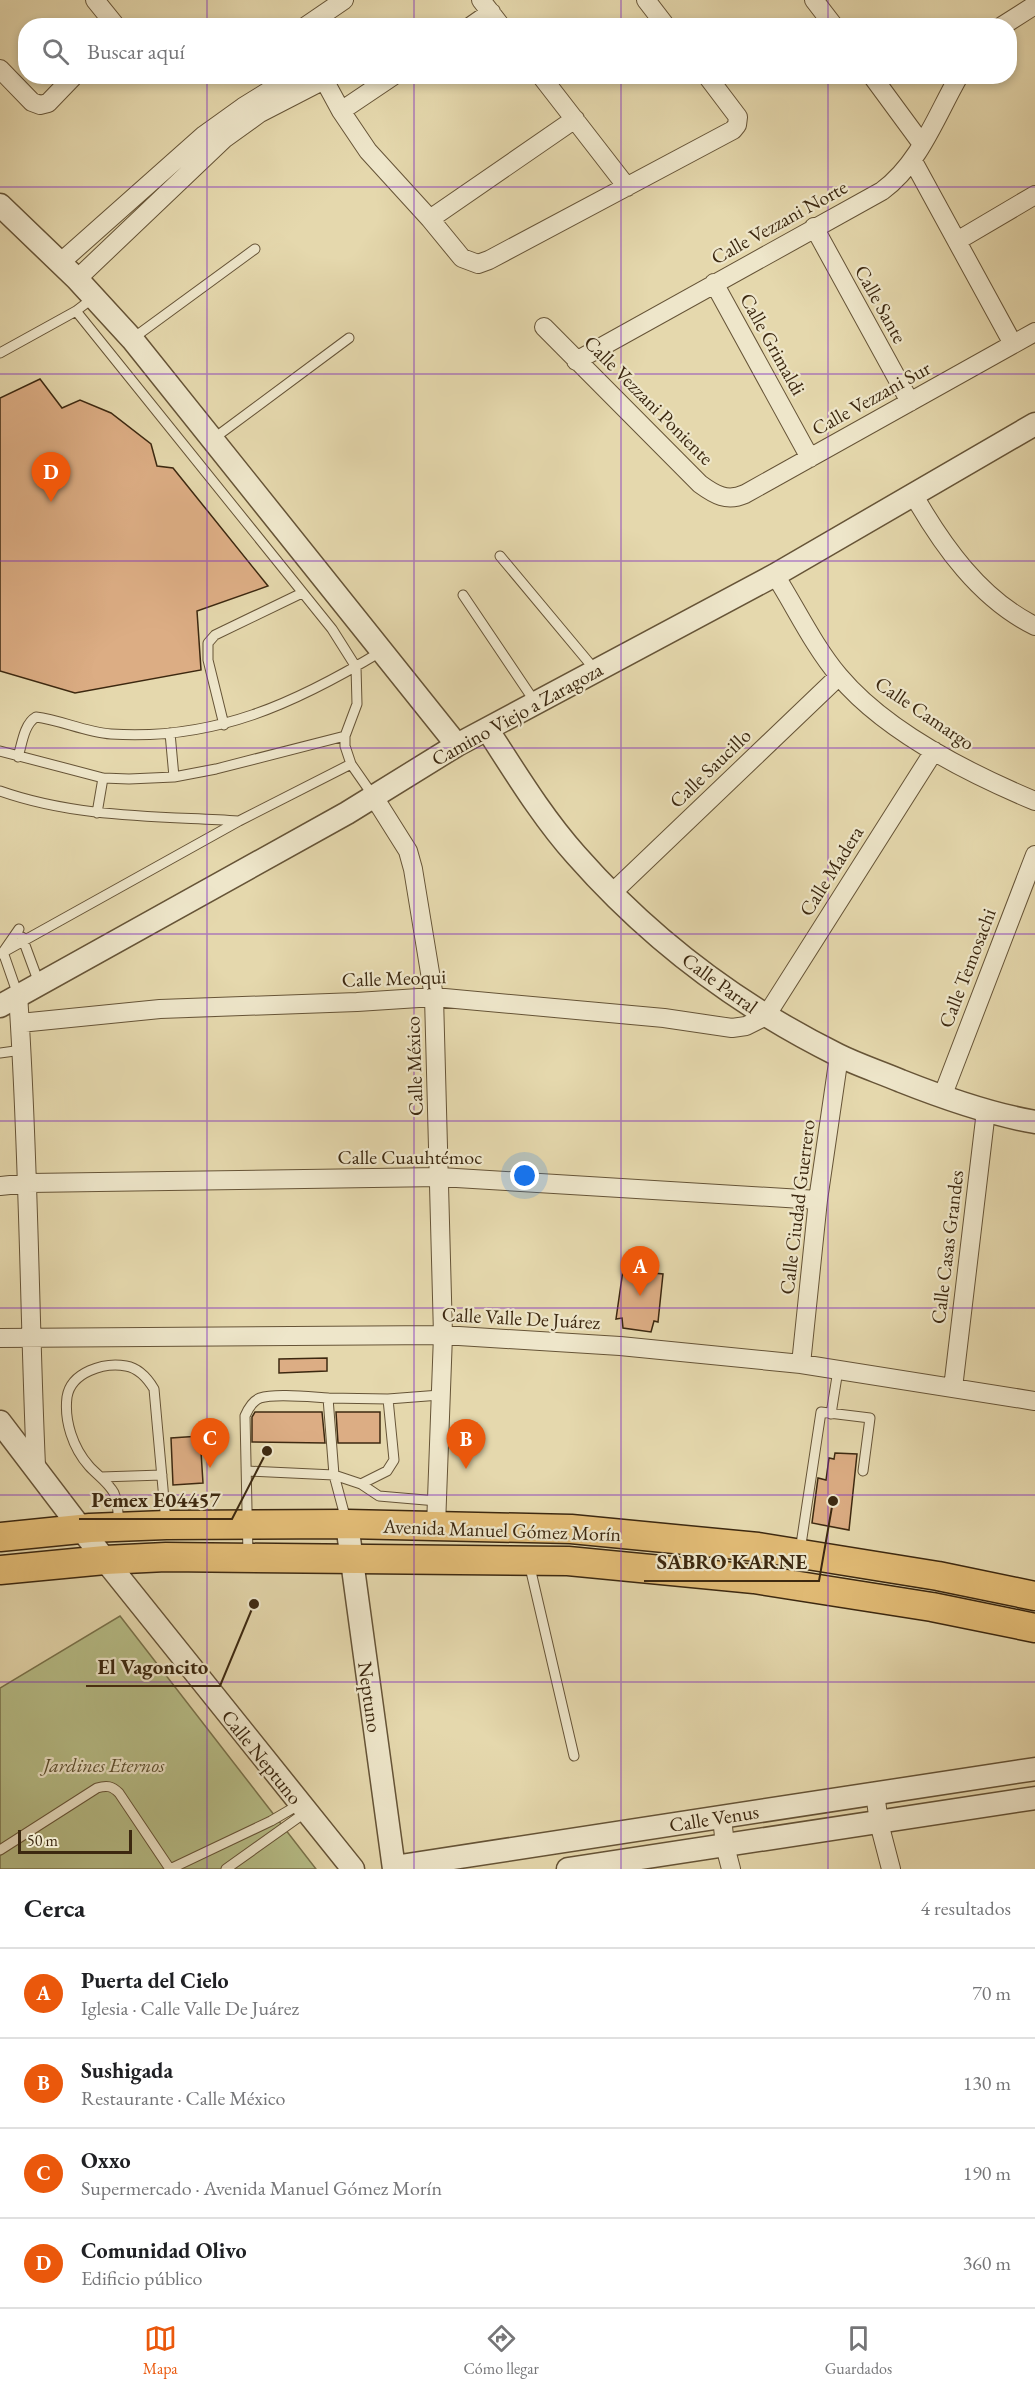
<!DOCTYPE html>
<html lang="es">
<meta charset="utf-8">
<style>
body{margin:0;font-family:"EB Garamond",serif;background:#f2f2f2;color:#202124}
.scale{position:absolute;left:18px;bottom:15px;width:114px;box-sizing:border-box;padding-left:6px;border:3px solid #3c2810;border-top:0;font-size:16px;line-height:21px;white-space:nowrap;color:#3c2810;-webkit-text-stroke:4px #eee6ca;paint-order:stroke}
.you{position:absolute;left:525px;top:1176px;width:21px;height:21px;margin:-15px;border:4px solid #fff;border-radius:50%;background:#1a73e8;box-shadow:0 0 0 9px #1a73e833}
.badge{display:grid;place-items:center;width:39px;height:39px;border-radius:50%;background:#ea580c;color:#fff;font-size:20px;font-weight:700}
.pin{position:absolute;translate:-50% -50px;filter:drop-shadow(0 2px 3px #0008)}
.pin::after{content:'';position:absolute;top:32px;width:21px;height:18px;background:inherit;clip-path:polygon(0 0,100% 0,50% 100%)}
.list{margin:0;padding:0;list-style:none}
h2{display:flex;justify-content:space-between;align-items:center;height:78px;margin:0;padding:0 24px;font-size:26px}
h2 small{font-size:20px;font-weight:400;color:#757577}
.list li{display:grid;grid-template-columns:39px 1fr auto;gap:18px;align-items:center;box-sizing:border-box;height:90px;padding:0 24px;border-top:2px solid #e0e0e0}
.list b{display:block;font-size:22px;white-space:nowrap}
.list p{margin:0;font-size:20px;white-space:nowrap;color:#757577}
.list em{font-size:20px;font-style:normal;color:#757577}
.icon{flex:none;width:33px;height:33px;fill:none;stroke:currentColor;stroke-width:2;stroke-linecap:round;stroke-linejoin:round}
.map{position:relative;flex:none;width:1035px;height:1869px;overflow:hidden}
.search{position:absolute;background:#fff;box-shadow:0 3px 9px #0003;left:18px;right:18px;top:18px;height:66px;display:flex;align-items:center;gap:15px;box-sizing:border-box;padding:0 21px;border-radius:24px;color:#757577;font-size:22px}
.sheet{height:438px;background:#fff}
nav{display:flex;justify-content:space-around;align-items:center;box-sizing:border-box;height:84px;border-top:2px solid #e0e0e0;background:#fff;font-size:16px;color:#757577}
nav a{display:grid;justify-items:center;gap:3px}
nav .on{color:#ea580c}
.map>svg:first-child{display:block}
</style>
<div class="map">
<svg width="1035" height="1869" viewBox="0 0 1035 1869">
<rect width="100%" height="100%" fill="#e5d8ad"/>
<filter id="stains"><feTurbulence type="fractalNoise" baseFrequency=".00333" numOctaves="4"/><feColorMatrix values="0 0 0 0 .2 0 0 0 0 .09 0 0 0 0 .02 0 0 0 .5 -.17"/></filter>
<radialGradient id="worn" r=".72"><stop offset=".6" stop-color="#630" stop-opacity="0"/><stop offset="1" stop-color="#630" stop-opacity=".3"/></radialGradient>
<path fill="#b7be88" stroke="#7a734c" stroke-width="1.5" d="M 120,1616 L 316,1869 L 0,1869 L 0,1688 Z"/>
<path fill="#dcad84" stroke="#3c2810" stroke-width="1.5" d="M 40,379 L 62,408 L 80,400 L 111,413 L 151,444 L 157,466 L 173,468 L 268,586 L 197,611 L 201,670 L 75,693 L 0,671 L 0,398 Z
M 623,1270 L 663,1274 L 658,1322 L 654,1321 L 651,1332 L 623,1328 L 622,1318 L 616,1319 Z
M 327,1358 L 327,1371 L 279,1373 L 279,1359 Z
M 255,1412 L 322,1412 L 325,1443 L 252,1442 L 252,1417 Z
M 336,1412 L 380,1412 L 380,1443 L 338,1443 Z
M 200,1436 L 203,1483 L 173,1485 L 171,1438 Z
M 835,1453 L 857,1454 L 849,1530 L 812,1523 L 818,1478 L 826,1480 L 829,1458 L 834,1459 Z"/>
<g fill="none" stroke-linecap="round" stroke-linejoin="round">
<g stroke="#665437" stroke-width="11">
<path id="service" d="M 76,311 L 332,629 L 356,667 L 357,704 L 345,736 L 345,746 L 351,764 L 374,797
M 132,339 L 255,249
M 0,353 L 76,311 L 93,298
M 213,439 L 349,338
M 500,556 L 596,671
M 463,595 L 535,702
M 224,725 L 208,660 L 208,643 L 215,635 L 302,593
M 170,733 L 174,777
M 0,751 L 103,778 L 129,779 L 174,777 L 216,769 L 345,736
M 18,757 C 22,744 24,724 36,717 C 61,720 85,732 111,734 C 215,741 296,703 382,651
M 0,791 C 76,818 158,816 238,821
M 97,813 L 103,778
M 22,937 L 39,983
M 0,954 L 239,821 L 351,764
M 18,995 L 3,952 L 19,929
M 0,1053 L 22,1050
M 328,1398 L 388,1399 L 394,1460 L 387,1471 L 361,1484
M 388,1399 L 440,1395
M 831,1414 L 838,1370
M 247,1471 L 334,1475 L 361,1484 L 379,1496 L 437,1501
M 101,1477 L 162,1475
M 119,1524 C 118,1514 118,1502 114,1493 C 108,1482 97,1475 89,1466 C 73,1448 64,1421 67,1397 C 71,1372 104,1362 126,1366 C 138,1368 148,1379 154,1389 L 166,1522
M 800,1551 L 821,1412 L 870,1418 L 863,1471
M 248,1555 L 245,1416 C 248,1409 252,1401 260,1398 C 275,1393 311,1397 328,1398 L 334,1475 L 346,1520
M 529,1563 L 574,1756
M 0,1850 L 97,1788 C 107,1785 112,1786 119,1793 L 170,1869
M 170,1869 L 271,1821 L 300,1804
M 226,1869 L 306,1812"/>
</g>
<g stroke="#665437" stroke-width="20">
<path id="minor" d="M 95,0 L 116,26
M 481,0 L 501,26
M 646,0 L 666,26
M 814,0 L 834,26
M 306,26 L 344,0
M 471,26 L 491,12
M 1002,26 L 1035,5
M 0,69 L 32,102 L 40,105 L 48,103 L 74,76
M 322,76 L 341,111 L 368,151 L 430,219 L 462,258 L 478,264 L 489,260 L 733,130 L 737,125 L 738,117 L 707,76
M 541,76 L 627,187
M 872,76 L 922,144
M 341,111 L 393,76
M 913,161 L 1013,344
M 430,219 L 575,119
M 814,227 L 910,402
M 957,241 L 1035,195
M 61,262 L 204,135 L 243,107 L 293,76
M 77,279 L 224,139 L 260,113 L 324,80
M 714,283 L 810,458
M 544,327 L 700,484 C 715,495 727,502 745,494 L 1035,332
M 576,361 L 882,191 C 920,163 936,116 959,76
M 913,494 C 942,545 980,599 1035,626
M 775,575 C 796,608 813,645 839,676 C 886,732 968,773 1035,801
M 374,797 L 408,851 L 413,869 L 434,997 L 443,1335 L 436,1526
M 612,893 L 839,676
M 18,995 C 29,1152 29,1309 36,1466
M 20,1023 L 160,1009 L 357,1002 L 434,997 L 664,1018 L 732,1028 L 746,1026 L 766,1016 L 934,751
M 942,1097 L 1035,855
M 0,1186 L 29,1183 L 440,1177 L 818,1200
M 0,1338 L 443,1335 L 620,1346 L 801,1364 L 1035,1401
M 801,1364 L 818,1200 L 839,1056
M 953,1388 L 986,1111
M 875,1793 L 879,1823 L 891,1869
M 722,1817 L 725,1846 L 731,1869"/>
</g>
<g stroke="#665437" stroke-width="25">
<path id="tertiary" d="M 0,205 L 77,279 L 132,339 L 457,745
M 487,729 C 515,772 542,817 576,855 C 649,938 739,1006 838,1055 C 858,1065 880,1072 901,1081 C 944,1098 989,1114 1035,1122
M 0,1006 L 347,813 L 457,745 L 775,575 L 1035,424
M 0,1422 L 105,1560 L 353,1869
M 347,1524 L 394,1869
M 394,1867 L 1035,1769
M 568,1869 L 1035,1798"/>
</g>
<g stroke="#3c2810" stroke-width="31">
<path id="primary" d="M 0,1537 L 90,1528 L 166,1525 L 347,1524 L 571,1529 L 758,1547 L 938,1576 L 1035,1596
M 0,1570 L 105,1560 L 166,1557 L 568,1561 L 754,1579 L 932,1607 L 1035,1628"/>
</g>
<use href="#service" stroke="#eee6ca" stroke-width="9"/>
<use href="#minor" stroke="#eee6ca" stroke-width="18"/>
<use href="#tertiary" stroke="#eee6ca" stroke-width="22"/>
<use href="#primary" stroke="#e2bc76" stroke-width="28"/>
</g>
<path fill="none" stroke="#7b2cbf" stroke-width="1.5" stroke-opacity="0.55" d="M 207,0 L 207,26M 414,0 L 414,26M 621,0 L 621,26M 828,0 L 828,26M 207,76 L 207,1869M 414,76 L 414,1869M 621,76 L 621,1869M 828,76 L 828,1869M 0,187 L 1035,187M 0,374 L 1035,374M 0,561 L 1035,561M 0,748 L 1035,748M 0,934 L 1035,934M 0,1121 L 1035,1121M 0,1308 L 1035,1308M 0,1495 L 1035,1495M 0,1682 L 1035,1682"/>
<g text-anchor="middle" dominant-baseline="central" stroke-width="4.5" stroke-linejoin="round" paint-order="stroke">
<g font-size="20" fill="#3c2810" stroke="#eee6ca">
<text transform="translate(779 222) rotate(-29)">Calle Vezzani Norte</text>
<text transform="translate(881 304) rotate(61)">Calle Sante</text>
<text transform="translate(773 344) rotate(61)">Calle Grimaldi</text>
<text transform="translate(871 398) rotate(-29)">Calle Vezzani Sur</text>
<text transform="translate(649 400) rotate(45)">Calle Vezzani Poniente</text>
<text transform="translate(925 713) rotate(34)">Calle Camargo</text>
<text transform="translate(517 714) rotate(-29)">Camino Viejo a Zaragoza</text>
<text transform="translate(710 768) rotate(-44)">Calle Saucillo</text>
<text transform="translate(831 871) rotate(-58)">Calle Madera</text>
<text transform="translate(967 968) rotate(-69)">Calle Temosachi</text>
<text transform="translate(394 978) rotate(-2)">Calle Meoqui</text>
<text transform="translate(720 983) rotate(36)">Calle Parral</text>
<text transform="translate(414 1066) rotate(-92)">Calle México</text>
<text x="410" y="1157">Calle Cuauhtémoc</text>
<text transform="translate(797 1207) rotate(-83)">Calle Ciudad Guerrero</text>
<text transform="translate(947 1247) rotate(-83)">Calle Casas Grandes</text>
<text transform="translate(521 1318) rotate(3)">Calle Valle De Juárez</text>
<text transform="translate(502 1530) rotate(2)">Avenida Manuel Gómez Morín</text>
<text transform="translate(370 1697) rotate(82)">Neptuno</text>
<text transform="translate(262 1757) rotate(51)">Calle Neptuno</text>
<text transform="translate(714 1818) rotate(-9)">Calle Venus</text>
</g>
<g font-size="20" font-style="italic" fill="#5b4e2e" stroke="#eee6ca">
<text x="104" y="1765">Jardines Eternos</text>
</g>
</g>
<path fill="none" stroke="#3c2810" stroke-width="2" d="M267 1451L232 1519H79M833 1501L819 1581H644M254 1604L220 1686H86"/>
<g fill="#3c2810" stroke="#eee6ca" stroke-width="2">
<circle cx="267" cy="1451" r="6"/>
<circle cx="833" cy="1501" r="6"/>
<circle cx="254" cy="1604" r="6"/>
</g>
<g font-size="21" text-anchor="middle" font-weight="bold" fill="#3c2810" stroke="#eee6ca" stroke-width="4.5" stroke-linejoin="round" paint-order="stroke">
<text x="156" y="1507">Pemex E04457</text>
<text x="732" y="1569">SABRO KARNE</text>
<text x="153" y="1674">El Vagoncito</text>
</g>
<rect width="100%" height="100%" filter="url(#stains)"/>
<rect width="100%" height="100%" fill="url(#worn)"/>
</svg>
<div class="scale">50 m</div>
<div class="you"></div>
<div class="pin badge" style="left:640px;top:1296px">A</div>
<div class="pin badge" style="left:466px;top:1469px">B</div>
<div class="pin badge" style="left:210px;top:1468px">C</div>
<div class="pin badge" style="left:51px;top:502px">D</div>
<div class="search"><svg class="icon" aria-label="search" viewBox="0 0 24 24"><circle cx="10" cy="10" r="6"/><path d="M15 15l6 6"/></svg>Buscar aquí</div>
</div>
<section class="sheet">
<h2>Cerca<small>4 resultados</small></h2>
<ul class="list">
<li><span class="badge">A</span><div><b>Puerta del Cielo</b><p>Iglesia · Calle Valle De Juárez</p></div><em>70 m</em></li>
<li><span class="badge">B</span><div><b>Sushigada</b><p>Restaurante · Calle México</p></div><em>130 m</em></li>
<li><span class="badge">C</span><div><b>Oxxo</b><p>Supermercado · Avenida Manuel Gómez Morín</p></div><em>190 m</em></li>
<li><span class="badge">D</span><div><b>Comunidad Olivo</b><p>Edificio público</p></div><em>360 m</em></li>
</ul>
</section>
<nav>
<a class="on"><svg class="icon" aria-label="map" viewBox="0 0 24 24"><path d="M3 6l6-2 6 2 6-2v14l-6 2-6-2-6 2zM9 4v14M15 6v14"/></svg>Mapa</a>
<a><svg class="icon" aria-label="directions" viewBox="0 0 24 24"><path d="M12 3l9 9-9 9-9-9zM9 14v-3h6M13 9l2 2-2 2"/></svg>Cómo llegar</a>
<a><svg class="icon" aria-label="saved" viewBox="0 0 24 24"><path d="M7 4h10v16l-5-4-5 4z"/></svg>Guardados</a>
</nav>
